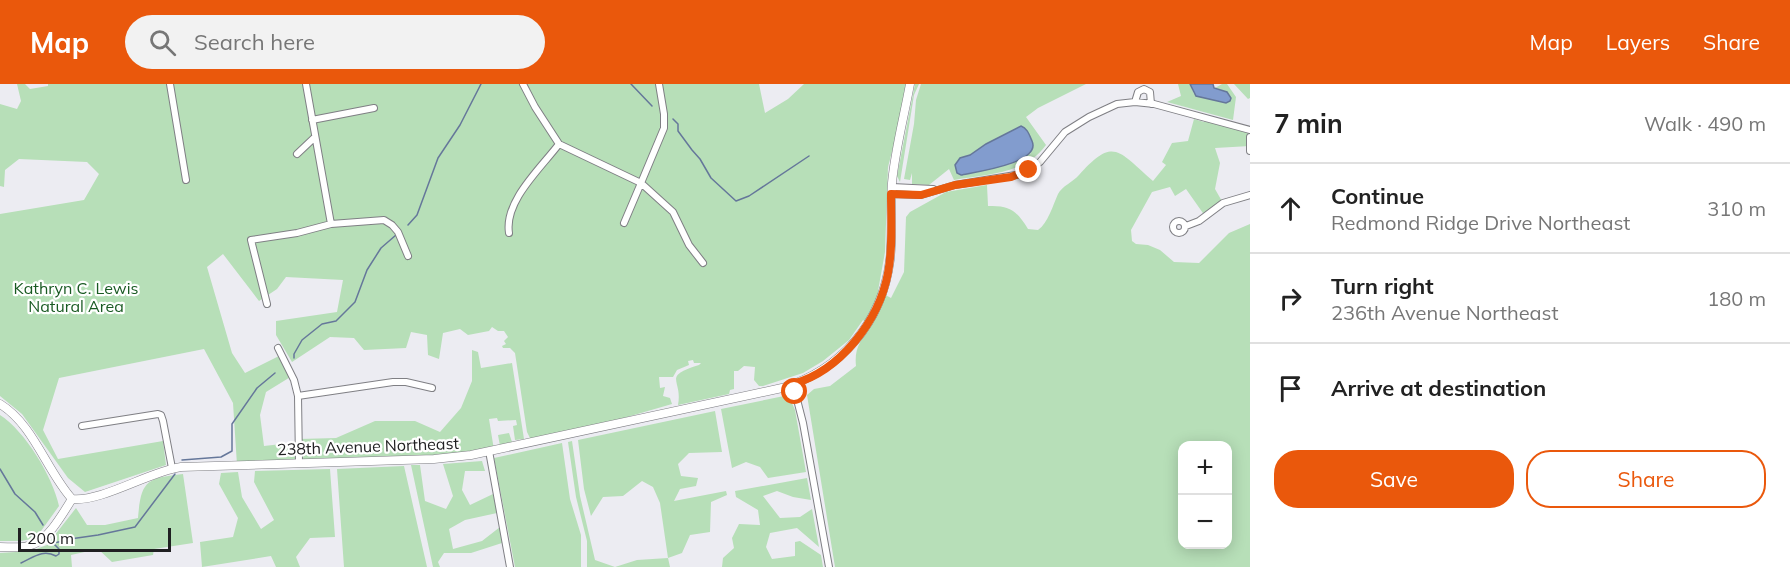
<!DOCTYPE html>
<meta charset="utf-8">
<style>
body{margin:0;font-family:Mulish,sans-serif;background:#f2f2f2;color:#222}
.controls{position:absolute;right:18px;bottom:18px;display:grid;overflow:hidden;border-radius:12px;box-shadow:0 3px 15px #0003}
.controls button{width:54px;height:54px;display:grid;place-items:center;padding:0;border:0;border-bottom:2px solid #e0e0e0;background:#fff;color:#222;font:30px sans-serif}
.scale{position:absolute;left:18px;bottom:15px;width:153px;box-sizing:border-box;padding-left:6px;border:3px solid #202022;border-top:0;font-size:16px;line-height:21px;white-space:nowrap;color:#202022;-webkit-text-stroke:4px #fff;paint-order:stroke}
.stop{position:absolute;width:18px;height:18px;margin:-14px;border:4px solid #ea580c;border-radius:50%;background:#fff}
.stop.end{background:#ea580c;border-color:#fff;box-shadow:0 2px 6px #0008}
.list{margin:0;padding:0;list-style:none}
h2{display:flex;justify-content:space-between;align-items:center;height:78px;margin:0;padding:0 24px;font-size:26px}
h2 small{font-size:20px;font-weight:400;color:#767676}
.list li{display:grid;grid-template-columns:39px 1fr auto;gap:18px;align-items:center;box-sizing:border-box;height:90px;padding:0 24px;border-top:2px solid #e0e0e0}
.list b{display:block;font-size:22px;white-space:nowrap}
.list p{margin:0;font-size:20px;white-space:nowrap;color:#767676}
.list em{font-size:20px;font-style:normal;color:#767676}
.actions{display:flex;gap:12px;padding:18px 24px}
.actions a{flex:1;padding:14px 0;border:2px solid #ea580c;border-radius:24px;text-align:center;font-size:21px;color:#ea580c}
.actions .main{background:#ea580c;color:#fff}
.icon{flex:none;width:33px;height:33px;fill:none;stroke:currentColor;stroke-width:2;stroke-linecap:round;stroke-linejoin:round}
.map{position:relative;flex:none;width:1250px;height:483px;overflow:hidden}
header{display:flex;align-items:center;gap:36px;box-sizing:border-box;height:84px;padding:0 30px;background:#ea580c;color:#fff}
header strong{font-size:28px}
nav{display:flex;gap:33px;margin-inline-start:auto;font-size:21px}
.search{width:420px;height:54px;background:#f2f2f2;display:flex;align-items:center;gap:15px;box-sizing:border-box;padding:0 21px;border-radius:33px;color:#767676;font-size:22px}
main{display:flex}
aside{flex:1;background:#fff}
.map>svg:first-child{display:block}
</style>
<header>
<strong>Map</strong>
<div class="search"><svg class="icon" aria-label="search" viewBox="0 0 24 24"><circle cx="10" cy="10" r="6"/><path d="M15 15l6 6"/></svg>Search here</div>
<nav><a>Map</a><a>Layers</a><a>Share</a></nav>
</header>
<main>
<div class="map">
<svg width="1250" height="483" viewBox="0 0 1250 483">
<rect width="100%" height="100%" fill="#ececf2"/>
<path fill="#b7dfb8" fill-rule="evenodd" d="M 17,0 L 25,0 L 30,5 L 48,2 L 48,0 L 759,0 L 765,29 L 788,15 L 804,0 L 906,0 L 899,41 L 888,83 L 885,168 L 878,207 L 891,214 L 904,188 L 906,133 L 910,128 L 946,108 L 987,101 L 988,122 C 1010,121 1017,127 1028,145 L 1038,146 C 1048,139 1053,121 1058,110 C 1062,102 1073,98 1079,91 C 1114,52 1118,67 1153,97 L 1166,81 L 1162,78 L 1172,59 L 1188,57 L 1194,35 L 1204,38 L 1206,33 L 1250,46 L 1250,62 L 1215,64 L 1220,79 L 1215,105 L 1223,119 L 1205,132 L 1186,105 L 1175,112 L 1170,103 L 1152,108 L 1131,146 L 1132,157 L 1136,160 L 1148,161 L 1160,166 L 1174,178 L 1199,179 L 1229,149 L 1250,140 L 1250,483 L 835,483 L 807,311 L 814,305 L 830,302 L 856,282 C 854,264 861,256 871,242 L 863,236 L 849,256 L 823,277 L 803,289 L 763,302 L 759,302 L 754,296 L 755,283 L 744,282 L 738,287 L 734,287 L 734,305 L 730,306 L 729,310 L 678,321 C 683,295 661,293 699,281 L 701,279 L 694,279 L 693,276 L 688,277 L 689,281 L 677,286 L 673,293 L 659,293 L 660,304 L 665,303 L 663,312 L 670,314 L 672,320 L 565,351 L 532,358 L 527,348 L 515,269 L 510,264 L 503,264 L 502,262 L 506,260 L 504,257 L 508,253 L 504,247 L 498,247 L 492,243 L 489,247 L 468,251 L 460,245 L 443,249 L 439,275 L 428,271 L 427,251 L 411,248 L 406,264 L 364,266 L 354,254 L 330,253 L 292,278 L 276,251 L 276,237 L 337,228 L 343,196 L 286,193 L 277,205 L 259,217 L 223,170 L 207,183 L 232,269 L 245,289 L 281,271 L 292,292 L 266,308 L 260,331 L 264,362 L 299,358 L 299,355 L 336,354 L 375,337 L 415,337 L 440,348 L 461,324 L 472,297 L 472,266 L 478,268 L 481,284 L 512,279 L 524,355 L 515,356 L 513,342 L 517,341 L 516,336 L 498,337 L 497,334 L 489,335 L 494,366 L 471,371 L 237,381 L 233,319 L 204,265 L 59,294 L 43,346 L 58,375 L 163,357 L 166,381 L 85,408 L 68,394 L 22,330 L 0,312 L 0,130 L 84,116 L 99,90 L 87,78 L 19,75 L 5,86 L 4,103 L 0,102 L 0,20 L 17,25 L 21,17 ZM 1182,362 L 1228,362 L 1228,460 L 1182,460 Z
M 915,0 L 919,0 L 914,11 L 900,98 L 897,92 Z
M 921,0 L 1086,0 L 1038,24 L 1026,33 L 1046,61 C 1024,91 987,90 954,96 L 949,85 L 929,101 L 912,100 L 912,89 L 910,96 L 904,95 L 914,40 L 916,16 ZM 986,60 L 1031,69 L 1011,80 L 961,91 L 957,89 L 960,74 L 970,71 Z
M 1178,0 L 1190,0 L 1194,10 L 1227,8 L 1215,4 L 1222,0 L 1227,0 L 1236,13 L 1233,36 L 1167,18 L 1181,12 Z
M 1234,0 L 1250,0 L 1250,14 L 1248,15 Z
M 784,312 L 791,317 L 795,326 L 806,388 L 768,394 L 760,383 L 746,378 L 732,384 L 721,325 Z
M 715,327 L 722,368 L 689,369 L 678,380 L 681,392 L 698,394 L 696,402 L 680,405 L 674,417 L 726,407 L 727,411 L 711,418 L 710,448 L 690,451 L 682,469 L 668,474 L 670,483 L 587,483 L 587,457 L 576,413 L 568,358 L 572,357 L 580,412 L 595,476 L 615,483 L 637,476 L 668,474 L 660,419 L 653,403 L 642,397 L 623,412 L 603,413 L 591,432 L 584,405 L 578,356 Z
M 0,331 C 25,347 53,393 59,422 L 36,454 L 21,457 L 0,457 Z
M 509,349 L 512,358 L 500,362 L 498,351 Z
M 562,359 L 570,415 L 581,451 L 581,483 L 515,483 L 494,374 Z
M 482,377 L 485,387 L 465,387 L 462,406 L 470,421 L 493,410 L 497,429 L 465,436 L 449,445 L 453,465 L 482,457 L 500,443 L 502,459 L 471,469 L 444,469 L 438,478 L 440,483 L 433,483 L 411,381 L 420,381 L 425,417 L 446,425 L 453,412 L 443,380 Z
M 404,382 L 427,483 L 344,483 L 337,385 Z
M 330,385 L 335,453 L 310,454 L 296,473 L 300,483 L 276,483 L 271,472 L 202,483 L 200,458 L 233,453 L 238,434 L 219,400 L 221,389 L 238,388 L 242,413 L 261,445 L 274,436 L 254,398 L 255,387 Z
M 183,390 L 193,459 L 154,465 L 153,471 L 112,478 L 98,465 L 71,471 L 72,483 L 0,483 L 0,469 L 31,467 L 47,461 L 76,424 L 87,441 L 105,441 L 138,434 C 141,397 146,394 183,390 Z
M 807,394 L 811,416 L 793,413 L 777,407 L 763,412 L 780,434 L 800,433 L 812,425 L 819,463 L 797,444 L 770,449 L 766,463 L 772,475 L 795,472 L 795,458 L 800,457 L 821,471 L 823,483 L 722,483 L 723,474 L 734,464 L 732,454 L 739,440 L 760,441 L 758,426 L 736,413 L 735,407 Z"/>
<path fill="#829cce" stroke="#65779a" stroke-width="1.5" d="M 1190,0 L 1213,0 L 1214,4 L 1227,8 L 1231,14 L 1230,17 L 1226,19 L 1196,12 Z
M 1021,42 C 1027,44 1029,50 1032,57 C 1042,79 975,88 961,91 L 957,89 L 955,81 L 960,74 L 970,71 L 986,60 Z"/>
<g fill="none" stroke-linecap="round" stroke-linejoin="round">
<path stroke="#65779a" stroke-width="1.5" d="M 631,0 L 652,22
M 673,35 L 678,40 L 678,47 L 692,66 L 700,75 L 711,94 L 736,117 L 749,112 L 809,72
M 408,141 L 417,131 L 438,74 L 460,41 L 481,0
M 294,274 L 294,270 L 302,256 L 322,240 L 336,237 L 355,218 L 367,186 L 381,164 L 396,151
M 182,376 L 221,373 L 232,367 L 232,340 L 257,304 L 275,289
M 0,385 L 15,410 L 35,428 L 43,441
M 70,455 L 98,451 L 135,443 L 175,390
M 53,459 L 64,457
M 21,479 C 34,473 43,465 56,472 L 59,470 L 59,465 L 53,459"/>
<g stroke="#7f7f84" stroke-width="8">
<path id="minor" d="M 170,0 L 186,96
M 306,0 L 331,140
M 523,0 L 535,23 L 559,60 L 641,99 L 624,139
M 659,0 L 664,30 L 664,44 L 641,99 L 673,128 L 689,161 L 703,179
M 1135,18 L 1138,8 L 1144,5 L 1150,8 L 1151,20
M 312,36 L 374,24
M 1250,53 L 1250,67
M 297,70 L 315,53
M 892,103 L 933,105
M 891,110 L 921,111 L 955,101 L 1022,90 L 1040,78 L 1065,48 L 1089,33 L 1117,20 L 1135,18 L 1154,20 L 1250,46
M1173 143a6 6 0 1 1 12 0a6 6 0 1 1-12 0Z
M 1186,142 L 1199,137 L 1223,119 L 1250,111
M 509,149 C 504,117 541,84 559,60
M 267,220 L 251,156 L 297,149 L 331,140 L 384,136 L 392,141 L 398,148 L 408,172
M 278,264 L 294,296 L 298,312 L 299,379
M 793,300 L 803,339 L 829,483
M 298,312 L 393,298 L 406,298 L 432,304
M 82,342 L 158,330 L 161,331 L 163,337 L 172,384
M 489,367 L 510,483"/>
</g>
<g stroke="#7f7f84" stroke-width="9">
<path id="tertiary" d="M 0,320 C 34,341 46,386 72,415
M 72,415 C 102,418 148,388 181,383 L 434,375 L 471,371 L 782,304 C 841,286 882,239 890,176 C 893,150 890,124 892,99 C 895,66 904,33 910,0
M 0,463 C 11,463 24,465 34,460 C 50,453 63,429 72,415"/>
</g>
<use href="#minor" stroke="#fff" stroke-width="6"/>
<use href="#tertiary" stroke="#fff" stroke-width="8"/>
</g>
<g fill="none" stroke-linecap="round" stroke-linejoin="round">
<path stroke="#ea580c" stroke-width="8" d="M 795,308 L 793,300 C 840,287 879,237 888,189 C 893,163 891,136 891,110 L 921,111 L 955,101 L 1011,93 L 1029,86"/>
</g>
<g text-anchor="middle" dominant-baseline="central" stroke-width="4.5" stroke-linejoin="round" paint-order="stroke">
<g font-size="16" fill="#195a22" stroke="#fff">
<text x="76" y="204">Kathryn C. Lewis<tspan x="76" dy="18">Natural Area</tspan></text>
</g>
<g font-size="16" fill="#202022" stroke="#fff">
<text transform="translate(368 362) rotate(-2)">238th Avenue Northeast</text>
</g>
</g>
</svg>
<div class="controls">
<button>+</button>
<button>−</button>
</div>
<div class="scale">200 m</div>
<div class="stop" style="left:795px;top:308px"></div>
<div class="stop end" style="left:1029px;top:86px"></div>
</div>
<aside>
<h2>7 min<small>Walk · 490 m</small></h2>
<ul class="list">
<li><svg class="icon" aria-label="ahead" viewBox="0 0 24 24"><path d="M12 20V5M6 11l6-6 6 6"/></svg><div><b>Continue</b><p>Redmond Ridge Drive Northeast</p></div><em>310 m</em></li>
<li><svg class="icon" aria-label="right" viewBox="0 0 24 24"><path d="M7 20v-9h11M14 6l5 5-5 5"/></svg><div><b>Turn right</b><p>236th Avenue Northeast</p></div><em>180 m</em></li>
<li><svg class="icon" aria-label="arrive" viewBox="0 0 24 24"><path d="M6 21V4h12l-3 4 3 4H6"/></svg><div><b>Arrive at destination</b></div></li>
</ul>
<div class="actions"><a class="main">Save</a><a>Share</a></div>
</aside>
</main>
